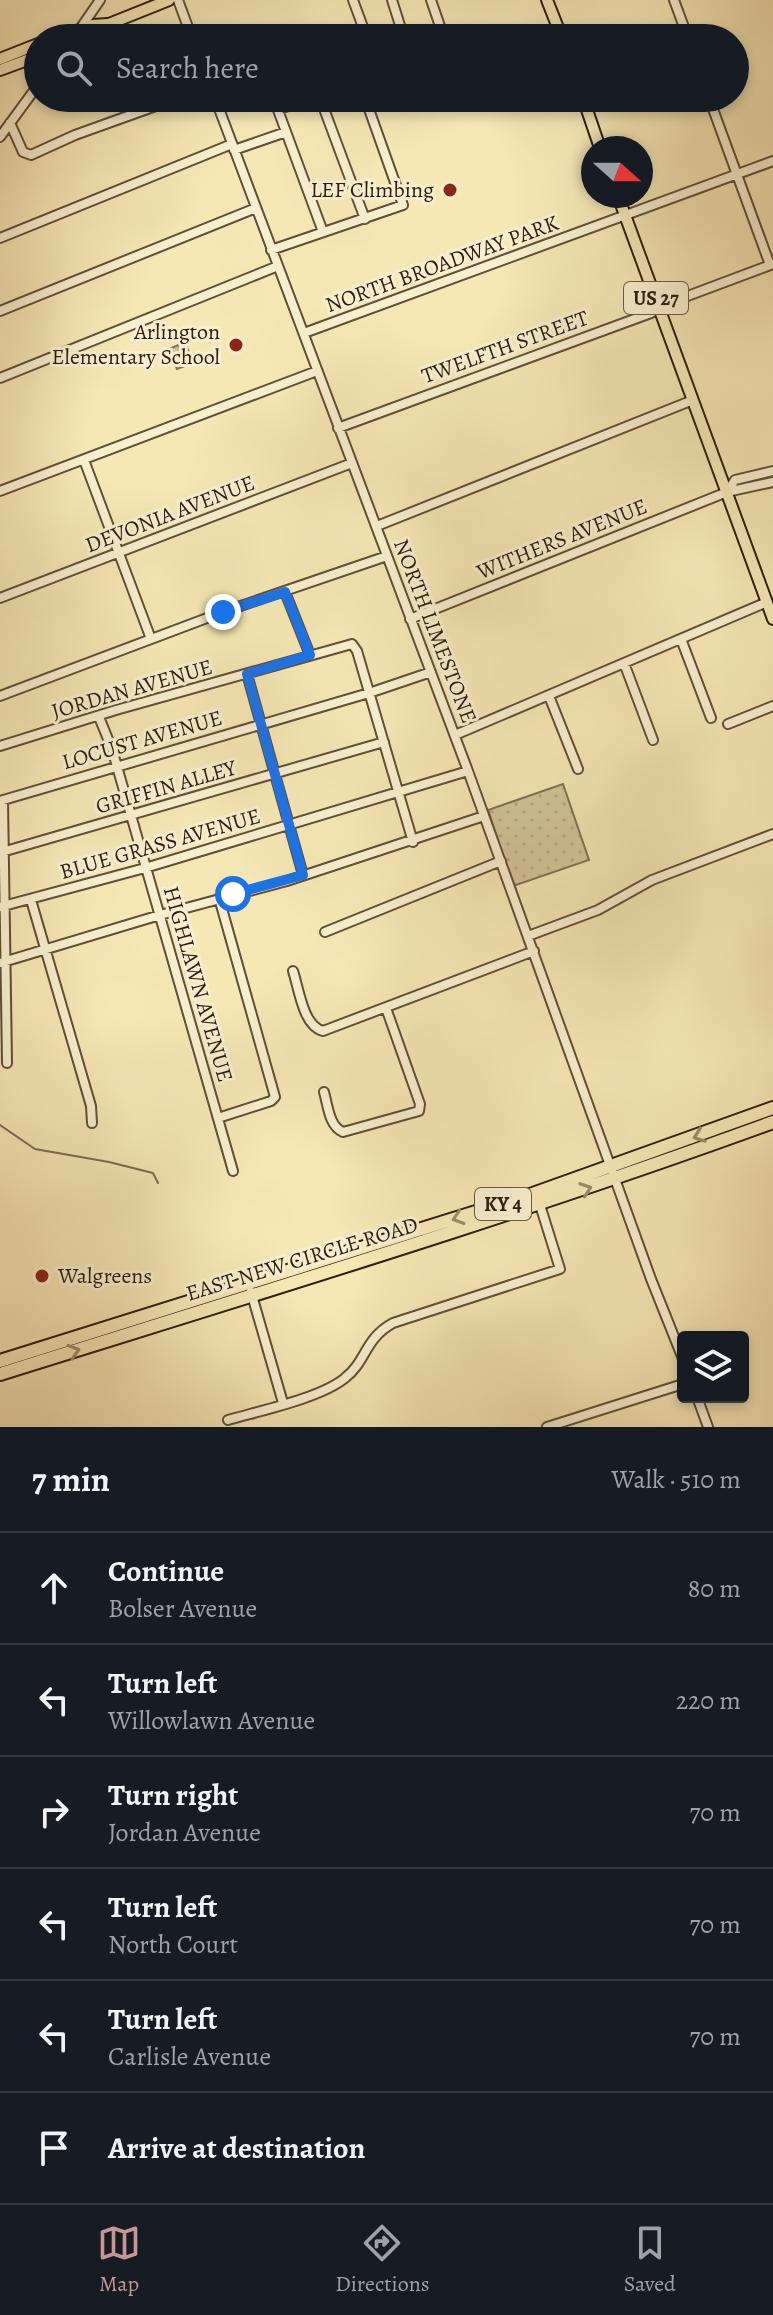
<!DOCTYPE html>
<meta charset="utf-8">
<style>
body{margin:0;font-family:Alegreya,serif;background:#242831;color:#f1f3f6}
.controls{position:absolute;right:24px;bottom:24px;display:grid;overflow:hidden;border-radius:8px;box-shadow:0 4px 12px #0003}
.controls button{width:72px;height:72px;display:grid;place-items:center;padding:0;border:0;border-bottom:2px solid #363941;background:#171b24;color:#f1f3f6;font:40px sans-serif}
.compass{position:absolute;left:581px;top:136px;width:72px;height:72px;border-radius:50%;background:#171b24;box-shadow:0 4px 12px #0003;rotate:111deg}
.stop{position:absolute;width:24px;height:24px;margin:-18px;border:6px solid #1a73e8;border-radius:50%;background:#fff}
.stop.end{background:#1a73e8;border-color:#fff;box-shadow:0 2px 8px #0008}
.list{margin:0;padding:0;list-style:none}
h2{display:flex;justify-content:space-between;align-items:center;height:104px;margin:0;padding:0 32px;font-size:34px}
h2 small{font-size:26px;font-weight:400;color:#9ea1a6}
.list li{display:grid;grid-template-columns:52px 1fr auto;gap:24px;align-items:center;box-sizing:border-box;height:112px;padding:0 32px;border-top:2px solid #363941}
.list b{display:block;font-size:30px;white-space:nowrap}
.list p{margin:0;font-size:26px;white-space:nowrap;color:#9ea1a6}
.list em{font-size:26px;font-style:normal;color:#9ea1a6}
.icon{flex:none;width:44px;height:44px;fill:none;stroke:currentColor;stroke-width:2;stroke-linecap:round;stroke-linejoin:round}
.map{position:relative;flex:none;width:773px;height:1427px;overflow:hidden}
.search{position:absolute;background:#171b24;box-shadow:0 4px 12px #0003;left:24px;right:24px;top:24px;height:88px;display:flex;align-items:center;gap:20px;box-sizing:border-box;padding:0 28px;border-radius:44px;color:#9ea1a6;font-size:30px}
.sheet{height:776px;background:#171b24}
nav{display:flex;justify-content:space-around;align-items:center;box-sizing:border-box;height:112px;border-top:2px solid #363941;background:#171b24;font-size:22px;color:#9ea1a6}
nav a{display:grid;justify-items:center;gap:4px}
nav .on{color:#c59692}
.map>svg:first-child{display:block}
</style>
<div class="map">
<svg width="773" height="1427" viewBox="0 0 773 1427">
<defs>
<pattern id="grass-dots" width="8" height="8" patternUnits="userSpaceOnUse" patternTransform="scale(2)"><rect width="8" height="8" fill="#d4c499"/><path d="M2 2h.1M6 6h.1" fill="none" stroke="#b6a883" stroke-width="1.8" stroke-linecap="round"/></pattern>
<pattern id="park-tufts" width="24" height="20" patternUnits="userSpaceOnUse" patternTransform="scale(2)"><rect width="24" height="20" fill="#d4c499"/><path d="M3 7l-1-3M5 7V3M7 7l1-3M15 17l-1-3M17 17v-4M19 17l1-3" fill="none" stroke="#b6a883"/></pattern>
</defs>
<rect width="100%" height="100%" fill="#f6e7b5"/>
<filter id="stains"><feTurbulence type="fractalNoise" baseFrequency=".0025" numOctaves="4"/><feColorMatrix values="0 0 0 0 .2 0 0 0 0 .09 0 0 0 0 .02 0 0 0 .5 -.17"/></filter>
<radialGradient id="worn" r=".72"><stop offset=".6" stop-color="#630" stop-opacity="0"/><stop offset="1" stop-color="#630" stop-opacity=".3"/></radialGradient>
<path fill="url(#grass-dots)" stroke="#817054" stroke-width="2" d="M 563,784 L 589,860 L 513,886 L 488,810 Z"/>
<path fill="url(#park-tufts)" stroke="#817054" stroke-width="2" d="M 185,342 L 193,363 L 177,369 L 169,349 Z"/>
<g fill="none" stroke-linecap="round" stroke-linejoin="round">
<path stroke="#7d6c51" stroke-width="2" d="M 0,1125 L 35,1149 L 109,1162 L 153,1173 L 158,1183"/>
<g stroke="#604f38" stroke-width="12">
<path id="minor" d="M 178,0 L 192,38
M 353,0 L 367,38
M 392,0 L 404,38
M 674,0 L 688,38
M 80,29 L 100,0
M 417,38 L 441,29 L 431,0
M 215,98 L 468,771 L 651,1279 L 683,1359
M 308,98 L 278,110 L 323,232
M 320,98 L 365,219
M 709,98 L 770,265
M 10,123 L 23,152 L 31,155 L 75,135 L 178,98
M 0,137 L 38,85
M 234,150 L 286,132
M 0,238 L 232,144
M 271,250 L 403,205 L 365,98
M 0,311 L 256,208
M 304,333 L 773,161
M 0,378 L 278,266
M 338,428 L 651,313 L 669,303 L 773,264
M 84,460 L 151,639
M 0,491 L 317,371
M 727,492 L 735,480 L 773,471
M 377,526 L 693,400
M 285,592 L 310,655
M 0,598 L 352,463
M 410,619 L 727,492 L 773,482
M 681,639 L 711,718
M 624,663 L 653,740
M 247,674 L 303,875
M 0,696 L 223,612 L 387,556
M 549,696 L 578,769
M 99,717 L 112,749 L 233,1171
M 728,724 L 773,706
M 455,735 L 767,602
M 0,746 L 116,710 L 352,644 L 357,651 L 413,842
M 3,800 L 7,1063
M 0,801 L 369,693 L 431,672
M 2,852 L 384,742
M 31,900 L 91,1106 L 92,1123
M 0,907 L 145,868 L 468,771
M 325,932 L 501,861
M 528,936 L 598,910 L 652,880 L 773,834
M 0,963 L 160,915 L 287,881 L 484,816
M 293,971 C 299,989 303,1026 323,1031 L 534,951
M 324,1092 C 328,1106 329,1126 343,1132 L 419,1111 L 420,1104 L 386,1008
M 218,1118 L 271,1101 L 275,1097 L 219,898
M 251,1292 L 283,1403
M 697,1397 L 708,1427
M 228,1420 C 259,1411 321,1398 345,1378 C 367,1361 364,1339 393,1323 L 560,1269 L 540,1205
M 547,1427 L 683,1384"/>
</g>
<g stroke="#2e1c0f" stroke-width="14">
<path id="major" d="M 547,0 L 562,38
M 57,38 L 93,25 L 107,24
M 85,38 L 109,24 L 169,0
M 0,59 L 38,44
M 0,70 L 38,56
M 583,98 L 600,148
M 618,196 L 773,619"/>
</g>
<g stroke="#2e1c0f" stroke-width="16">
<path id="highway" d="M 0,1361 L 530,1195 L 773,1108
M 0,1374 C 259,1293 518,1215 773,1122"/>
</g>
<use href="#minor" stroke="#f9efcf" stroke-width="8"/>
<use href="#major" stroke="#f6e7b5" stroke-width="10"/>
<use href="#highway" stroke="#f6e7b5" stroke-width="12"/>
</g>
<defs><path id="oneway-chevron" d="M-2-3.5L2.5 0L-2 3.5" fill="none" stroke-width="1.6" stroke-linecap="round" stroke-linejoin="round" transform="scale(2)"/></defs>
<g stroke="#9c8c6a">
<use href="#oneway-chevron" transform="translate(699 1136) rotate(160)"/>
<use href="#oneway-chevron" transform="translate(586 1189) rotate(-19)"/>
<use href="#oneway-chevron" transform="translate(458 1218) rotate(162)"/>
<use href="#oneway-chevron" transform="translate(74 1351) rotate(-17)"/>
</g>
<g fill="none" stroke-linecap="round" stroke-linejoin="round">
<path stroke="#1a73e8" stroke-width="10" d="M 223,612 L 285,592 L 310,655 L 247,674 L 303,875 L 233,894"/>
</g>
<g fill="#8f2418" stroke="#f9efcf" stroke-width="3">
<circle cx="450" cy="190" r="8"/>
<circle cx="236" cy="345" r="8"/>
<circle cx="42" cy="1276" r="8"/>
</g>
<g text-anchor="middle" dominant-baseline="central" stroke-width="6" stroke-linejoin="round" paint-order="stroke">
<g fill="#f9efcf" stroke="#6b5b49" stroke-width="2">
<rect x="624" y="282" width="64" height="32" rx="6"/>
<rect x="475" y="1188" width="56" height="32" rx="6"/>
</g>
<g font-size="20" font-weight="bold" fill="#2e1c0f">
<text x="656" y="298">US 27</text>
<text x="503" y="1204">KY 4</text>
</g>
<g font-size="22" fill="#2e1c0f" stroke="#f9efcf" text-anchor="end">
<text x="434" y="190">LEF Climbing</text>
<text x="220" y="332">Arlington<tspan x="220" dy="25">Elementary School</tspan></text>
<text x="58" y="1276" text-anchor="start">Walgreens</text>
</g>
<g font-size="22" fill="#2e1c0f" stroke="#f9efcf">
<text transform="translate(442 264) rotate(-20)">NORTH BROADWAY PARK</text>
<text transform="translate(505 347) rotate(-20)">TWELFTH STREET</text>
<text transform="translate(170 514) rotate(-21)">DEVONIA AVENUE</text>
<text transform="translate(562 539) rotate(-22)">WITHERS AVENUE</text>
<text transform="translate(435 631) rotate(69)">NORTH LIMESTONE</text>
<text transform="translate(132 689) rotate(-16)">JORDAN AVENUE</text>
<text transform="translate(142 740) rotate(-16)">LOCUST AVENUE</text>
<text transform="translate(166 787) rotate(-16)">GRIFFIN ALLEY</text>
<text transform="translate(160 844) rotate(-16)">BLUE GRASS AVENUE</text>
<text transform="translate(198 984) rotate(74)">HIGHLAWN AVENUE</text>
<text transform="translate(302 1259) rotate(-17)">EAST NEW CIRCLE ROAD</text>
</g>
</g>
<rect width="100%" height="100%" filter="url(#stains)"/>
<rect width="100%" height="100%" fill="url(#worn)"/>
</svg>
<div class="controls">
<button><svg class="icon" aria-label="layers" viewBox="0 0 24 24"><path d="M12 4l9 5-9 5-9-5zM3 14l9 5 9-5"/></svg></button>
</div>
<svg class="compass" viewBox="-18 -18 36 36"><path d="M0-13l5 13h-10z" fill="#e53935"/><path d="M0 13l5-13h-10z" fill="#9ea1a6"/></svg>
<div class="stop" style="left:233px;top:894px"></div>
<div class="stop end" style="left:223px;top:612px"></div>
<div class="search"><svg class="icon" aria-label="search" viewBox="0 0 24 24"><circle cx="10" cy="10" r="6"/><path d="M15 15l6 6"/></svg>Search here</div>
</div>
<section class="sheet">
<h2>7 min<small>Walk · 510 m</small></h2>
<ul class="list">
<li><svg class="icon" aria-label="ahead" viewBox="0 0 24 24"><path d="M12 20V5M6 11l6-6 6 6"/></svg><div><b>Continue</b><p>Bolser Avenue</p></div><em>80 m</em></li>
<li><svg class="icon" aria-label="left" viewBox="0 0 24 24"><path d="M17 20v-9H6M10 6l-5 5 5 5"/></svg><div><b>Turn left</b><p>Willowlawn Avenue</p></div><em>220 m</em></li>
<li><svg class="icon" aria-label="right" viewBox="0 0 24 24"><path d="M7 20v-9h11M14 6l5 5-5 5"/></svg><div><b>Turn right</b><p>Jordan Avenue</p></div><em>70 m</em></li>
<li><svg class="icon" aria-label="left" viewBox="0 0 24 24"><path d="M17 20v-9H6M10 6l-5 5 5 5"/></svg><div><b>Turn left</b><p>North Court</p></div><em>70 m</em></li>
<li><svg class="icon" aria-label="left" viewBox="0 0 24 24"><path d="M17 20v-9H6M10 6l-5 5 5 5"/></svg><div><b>Turn left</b><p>Carlisle Avenue</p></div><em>70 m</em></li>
<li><svg class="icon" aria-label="arrive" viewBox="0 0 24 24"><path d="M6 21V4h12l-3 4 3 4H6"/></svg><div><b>Arrive at destination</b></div></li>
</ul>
</section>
<nav>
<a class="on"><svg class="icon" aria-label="map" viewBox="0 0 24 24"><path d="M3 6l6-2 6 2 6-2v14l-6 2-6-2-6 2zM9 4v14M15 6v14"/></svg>Map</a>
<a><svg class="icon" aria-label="directions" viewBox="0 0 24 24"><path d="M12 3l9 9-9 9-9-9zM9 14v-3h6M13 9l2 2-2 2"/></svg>Directions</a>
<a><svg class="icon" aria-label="saved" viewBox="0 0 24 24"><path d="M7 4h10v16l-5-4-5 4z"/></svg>Saved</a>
</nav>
